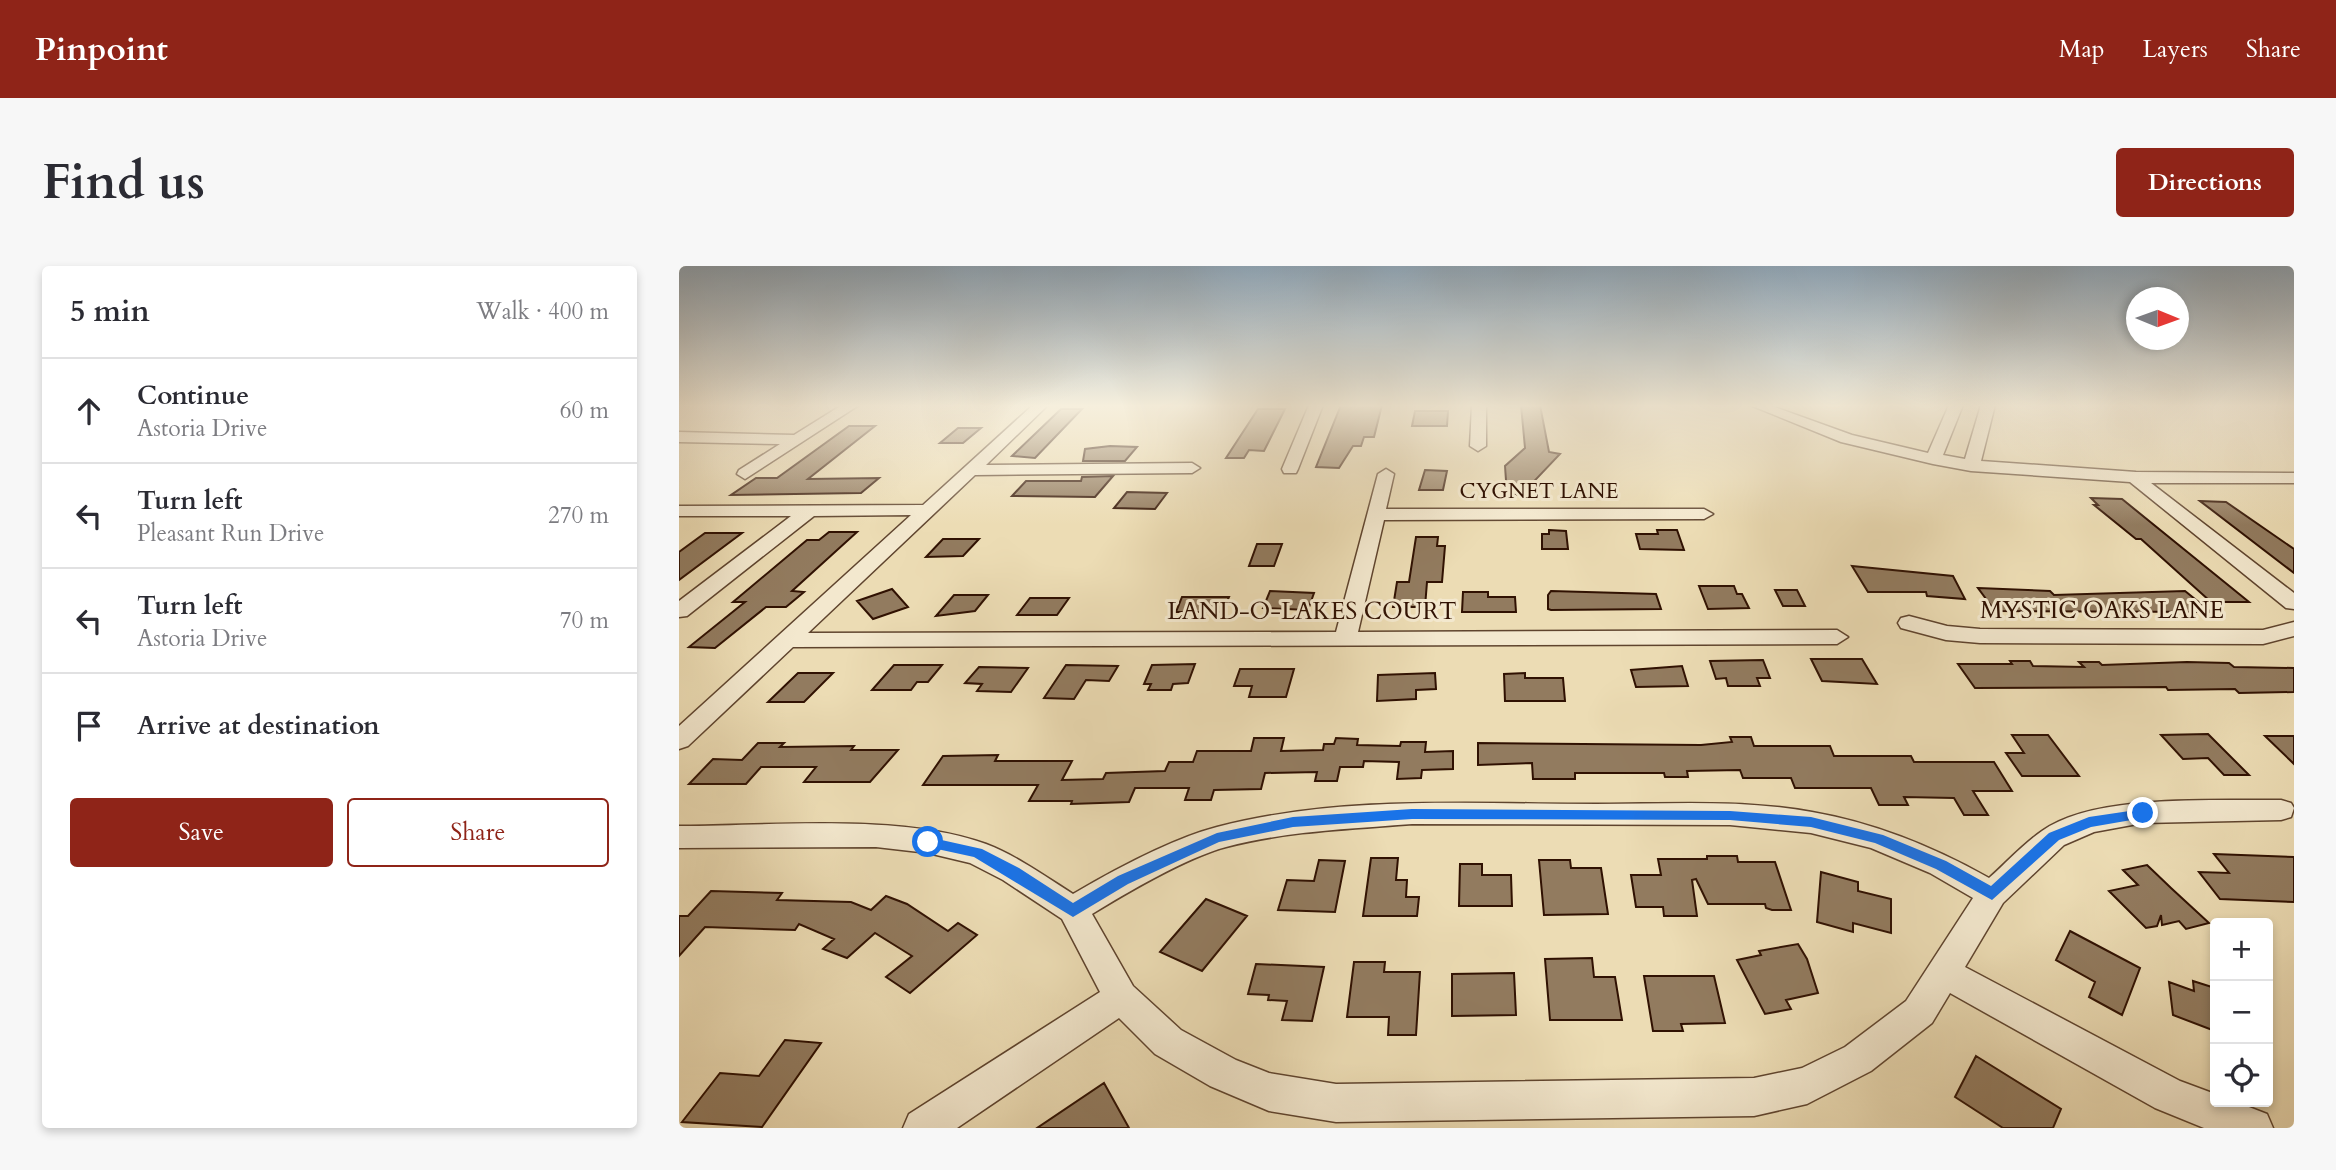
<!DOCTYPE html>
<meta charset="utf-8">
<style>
body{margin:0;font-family:Cardo,serif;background:#f7f7f7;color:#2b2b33}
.controls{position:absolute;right:21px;bottom:21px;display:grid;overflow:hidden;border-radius:7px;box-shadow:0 4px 10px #0003}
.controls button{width:63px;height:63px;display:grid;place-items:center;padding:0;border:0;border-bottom:2px solid #e1e1e2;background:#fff;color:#2b2b33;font:35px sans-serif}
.compass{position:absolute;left:1447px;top:21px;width:63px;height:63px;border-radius:50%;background:#fff;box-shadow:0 4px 10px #0003;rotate:91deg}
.stop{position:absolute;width:21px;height:21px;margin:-16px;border:5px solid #1a73e8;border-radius:50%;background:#fff}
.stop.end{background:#1a73e8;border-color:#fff;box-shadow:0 2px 7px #0008}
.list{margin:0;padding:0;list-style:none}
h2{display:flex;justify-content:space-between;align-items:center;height:91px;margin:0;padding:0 28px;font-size:30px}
h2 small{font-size:23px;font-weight:400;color:#7c7c81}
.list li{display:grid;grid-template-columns:46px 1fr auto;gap:21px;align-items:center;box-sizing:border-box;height:105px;padding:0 28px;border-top:2px solid #e1e1e2}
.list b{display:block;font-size:26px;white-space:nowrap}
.list p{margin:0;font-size:23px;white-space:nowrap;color:#7c7c81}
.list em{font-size:23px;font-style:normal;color:#7c7c81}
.actions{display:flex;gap:14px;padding:21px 28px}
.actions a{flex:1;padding:16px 0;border:2px solid #8f2418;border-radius:7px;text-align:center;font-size:24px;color:#8f2418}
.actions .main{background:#8f2418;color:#fff}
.icon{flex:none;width:38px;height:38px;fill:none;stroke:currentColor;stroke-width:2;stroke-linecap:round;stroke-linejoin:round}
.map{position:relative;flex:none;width:1615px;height:862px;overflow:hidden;border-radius:7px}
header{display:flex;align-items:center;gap:42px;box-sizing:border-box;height:98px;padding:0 35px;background:#8f2418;color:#fff}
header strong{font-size:33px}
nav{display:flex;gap:38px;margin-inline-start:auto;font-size:24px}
.intro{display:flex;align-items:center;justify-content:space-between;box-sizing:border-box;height:168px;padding:0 42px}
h1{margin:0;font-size:49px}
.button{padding:18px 32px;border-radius:7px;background:#8f2418;color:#fff;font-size:24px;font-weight:700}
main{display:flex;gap:42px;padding:0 42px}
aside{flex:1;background:#fff;border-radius:7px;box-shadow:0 4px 10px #0003}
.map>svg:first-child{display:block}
</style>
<header>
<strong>Pinpoint</strong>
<nav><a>Map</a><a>Layers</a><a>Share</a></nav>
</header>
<div class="intro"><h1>Find us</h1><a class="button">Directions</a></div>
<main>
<aside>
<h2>5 min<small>Walk · 400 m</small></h2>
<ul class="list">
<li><svg class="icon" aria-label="ahead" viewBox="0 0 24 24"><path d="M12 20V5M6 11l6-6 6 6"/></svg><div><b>Continue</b><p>Astoria Drive</p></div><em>60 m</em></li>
<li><svg class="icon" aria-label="left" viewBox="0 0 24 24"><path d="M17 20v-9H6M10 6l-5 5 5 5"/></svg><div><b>Turn left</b><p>Pleasant Run Drive</p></div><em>270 m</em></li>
<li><svg class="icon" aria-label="left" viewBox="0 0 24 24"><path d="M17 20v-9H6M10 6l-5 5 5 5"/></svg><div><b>Turn left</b><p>Astoria Drive</p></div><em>70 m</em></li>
<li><svg class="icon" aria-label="arrive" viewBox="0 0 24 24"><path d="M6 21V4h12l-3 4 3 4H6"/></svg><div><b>Arrive at destination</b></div></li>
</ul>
<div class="actions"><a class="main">Save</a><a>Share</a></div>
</aside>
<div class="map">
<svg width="1615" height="862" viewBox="0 0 1615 862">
<rect width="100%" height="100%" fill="#ecdcb4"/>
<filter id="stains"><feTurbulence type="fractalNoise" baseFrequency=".00286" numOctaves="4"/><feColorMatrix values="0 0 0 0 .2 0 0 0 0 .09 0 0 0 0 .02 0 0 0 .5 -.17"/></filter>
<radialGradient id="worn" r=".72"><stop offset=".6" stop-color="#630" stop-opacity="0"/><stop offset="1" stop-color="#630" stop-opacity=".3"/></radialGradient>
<path fill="#927b5f" stroke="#301102" stroke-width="2" d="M 662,139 L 703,139 L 695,171 L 685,171 L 682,180 L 674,180 L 660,202 L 637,201 Z
M 842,139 L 861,139 L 870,186 L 881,188 L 842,229 L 828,229 L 826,200 L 846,182 Z
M 382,143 L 403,143 L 356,192 L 333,190 Z
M 579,143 L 606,143 L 585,185 L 570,184 L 565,192 L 547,192 Z
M 736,145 L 769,145 L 768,160 L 733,160 Z
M 170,160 L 196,160 L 129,213 L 200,212 L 182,227 L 52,229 L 77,212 L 98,212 Z
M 279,162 L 302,162 L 284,177 L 261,177 Z
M 431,180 L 458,181 L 446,195 L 404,195 L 406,183 Z
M 746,204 L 768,205 L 764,224 L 740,224 Z
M 434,210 L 416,231 L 333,230 L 347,215 L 402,215 L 403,211 Z
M 448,226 L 488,227 L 476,243 L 435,242 Z
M 1412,232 L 1443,233 L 1570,336 L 1532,336 L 1462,273 L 1457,273 L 1415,239 L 1419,239 Z
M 1521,235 L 1547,236 L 1615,283 L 1615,307 Z
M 870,264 L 887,265 L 889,283 L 863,283 L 863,268 L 870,268 Z
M 978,264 L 998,264 L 1005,284 L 961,283 L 957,268 L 979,268 Z
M 150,266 L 178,266 L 113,325 L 125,326 L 107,341 L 87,341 L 36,382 L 10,381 L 66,336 L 54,336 L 128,274 L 140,274 Z
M 26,267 L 63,267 L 0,314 L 0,286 Z
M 737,271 L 759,271 L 758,280 L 766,280 L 763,316 L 748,316 L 746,341 L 714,341 L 718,316 L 730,316 Z
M 264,273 L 300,273 L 284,290 L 247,291 Z
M 578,278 L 603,278 L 595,300 L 570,300 Z
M 1173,300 L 1274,310 L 1286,333 L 1248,330 L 1247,326 L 1189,326 Z
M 1020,320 L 1055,320 L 1058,328 L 1063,328 L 1070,342 L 1029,343 Z
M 1299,322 L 1371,325 L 1375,329 L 1506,325 L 1532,346 L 1316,345 Z
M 213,323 L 229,341 L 194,353 L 178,335 Z
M 1096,324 L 1118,324 L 1126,340 L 1104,340 Z
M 591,325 L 635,327 L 629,344 L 584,342 Z
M 872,325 L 977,328 L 982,343 L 872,344 L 869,343 L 869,329 Z
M 784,326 L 809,326 L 809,331 L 836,331 L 837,346 L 783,346 Z
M 275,329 L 309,329 L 296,345 L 257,350 Z
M 503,331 L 550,331 L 543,346 L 497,346 Z
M 351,332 L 390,332 L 378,349 L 338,349 Z
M 1132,393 L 1183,393 L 1198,418 L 1143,415 Z
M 1084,394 L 1091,412 L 1078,412 L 1081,420 L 1049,420 L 1047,412 L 1037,413 L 1031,395 Z
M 1331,395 L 1351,395 L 1354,400 L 1405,401 L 1400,396 L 1420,396 L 1423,399 L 1508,396 L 1550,397 L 1555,401 L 1615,402 L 1615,426 L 1560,427 L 1556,423 L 1489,424 L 1487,421 L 1296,422 L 1279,398 L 1333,398 Z
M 516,398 L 509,417 L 494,418 L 492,424 L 469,424 L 472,418 L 465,418 L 473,399 Z
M 215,399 L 263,399 L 249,416 L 238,416 L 232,424 L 193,424 Z
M 387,399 L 439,400 L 430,415 L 407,414 L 395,433 L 365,432 Z
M 1003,400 L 1009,420 L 957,421 L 952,404 Z
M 300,401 L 349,402 L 332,426 L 298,425 L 303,418 L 286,417 Z
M 561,403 L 615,403 L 607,431 L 570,431 L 573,420 L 555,420 Z
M 119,407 L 154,407 L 125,436 L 89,436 Z
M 756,407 L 757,423 L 737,424 L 737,433 L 698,435 L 699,409 Z
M 846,407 L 846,412 L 884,412 L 886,435 L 826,435 L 825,408 Z
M 1529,468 L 1570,509 L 1545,509 L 1529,492 L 1504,493 L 1482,469 Z
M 1333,469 L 1369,469 L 1400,510 L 1343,510 L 1327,487 L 1345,487 Z
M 1586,470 L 1615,470 L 1615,498 Z
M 1051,471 L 1072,471 L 1075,480 L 1151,480 L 1155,490 L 1232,490 L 1235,496 L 1315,496 L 1333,525 L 1294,525 L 1309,549 L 1285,549 L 1275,532 L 1225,531 L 1229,539 L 1200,539 L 1192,522 L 1116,522 L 1112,512 L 1064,512 L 1061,504 L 1008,505 L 1009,511 L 986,511 L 985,507 L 896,507 L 896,513 L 854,513 L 853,497 L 799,499 L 799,477 L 1022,479 L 1053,476 Z
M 575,472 L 605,472 L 602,485 L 644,484 L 645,478 L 655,478 L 657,472 L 679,473 L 678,479 L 721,480 L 722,476 L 747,476 L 746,486 L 774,485 L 774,503 L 743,504 L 742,512 L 718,513 L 720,496 L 685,495 L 684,501 L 661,501 L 658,515 L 636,515 L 638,506 L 586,507 L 582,523 L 535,524 L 532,534 L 506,534 L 510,522 L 456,522 L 450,536 L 392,538 L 393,535 L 350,535 L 359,519 L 244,519 L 264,490 L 319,489 L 316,495 L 393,495 L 383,514 L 424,513 L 427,507 L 486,505 L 490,496 L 514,496 L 518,485 L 572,485 Z
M 79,477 L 105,477 L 101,481 L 175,480 L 172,484 L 219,484 L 191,516 L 125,516 L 137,501 L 82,501 L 67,518 L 10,518 L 34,493 L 63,494 Z
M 1535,588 L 1615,591 L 1615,636 L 1541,633 L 1520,606 L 1550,607 Z
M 1028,590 L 1058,590 L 1059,596 L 1096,596 L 1112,644 L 1093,644 L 1087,642 L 1086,638 L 1029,638 L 1017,613 L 1013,614 L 1018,650 L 985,650 L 984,641 L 957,641 L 952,609 L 982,609 L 979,593 L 1028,593 Z
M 692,592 L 719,592 L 717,614 L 728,614 L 727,631 L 740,631 L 738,650 L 684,650 Z
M 640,594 L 666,595 L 656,646 L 599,644 L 608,614 L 635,615 Z
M 860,594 L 891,594 L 892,602 L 922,602 L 929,648 L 865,649 Z
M 781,598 L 803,598 L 803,609 L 832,609 L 833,640 L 780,640 Z
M 1468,599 L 1492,622 L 1530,657 L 1507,663 L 1500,655 L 1483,659 L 1482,649 L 1478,660 L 1467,662 L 1430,625 L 1459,619 L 1444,604 Z
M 1142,606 L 1179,616 L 1179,625 L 1212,633 L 1212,667 L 1174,657 L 1174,666 L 1138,656 Z
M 32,625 L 103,627 L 98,634 L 172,636 L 192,644 L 207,630 L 228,638 L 269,665 L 279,657 L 298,669 L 231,727 L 207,711 L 233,690 L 196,667 L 168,692 L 144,683 L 155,673 L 120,658 L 116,664 L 26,661 L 0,690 L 0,650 L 9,650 Z
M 527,633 L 568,650 L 523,705 L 481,686 Z
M 1391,665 L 1461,702 L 1443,749 L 1410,731 L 1416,716 L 1377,694 Z
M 1119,678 L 1128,693 L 1139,727 L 1107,734 L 1112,743 L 1086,748 L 1058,694 L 1082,689 L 1080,685 Z
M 913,692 L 915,711 L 936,711 L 943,754 L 871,754 L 866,693 Z
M 675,696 L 706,696 L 705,706 L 741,706 L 737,769 L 709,769 L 710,751 L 668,751 Z
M 577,698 L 645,701 L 633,755 L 603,754 L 608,735 L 589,734 L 590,729 L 569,728 Z
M 835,707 L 837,749 L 773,750 L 773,708 Z
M 965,710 L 1035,710 L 1046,757 L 1002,758 L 1004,765 L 974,765 Z
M 1514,715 L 1536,722 L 1536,765 L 1494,749 L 1490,716 L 1515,725 Z
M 106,774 L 142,777 L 83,861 L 3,856 L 41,807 L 80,810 Z
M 1297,790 L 1382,843 L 1374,862 L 1324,862 L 1276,831 Z
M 425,817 L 450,862 L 358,862 Z"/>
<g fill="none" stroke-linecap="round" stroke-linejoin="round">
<g stroke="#5f442e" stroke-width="3">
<path id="minor" d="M 163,139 L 180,139 L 66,213 L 58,208 L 60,204 L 101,178 L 0,176 L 0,166 L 115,169 Z
M 354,139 L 369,139 L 307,199 L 513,197 L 521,202 L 513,207 L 296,209 L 129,367 L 657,366 L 699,208 L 707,203 L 715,208 L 707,243 L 1025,243 L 1034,248 L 1025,253 L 705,254 L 679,366 L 1158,364 L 1169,371 L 1158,378 L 114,381 L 9,480 L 0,483 L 0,460 L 232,249 L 135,250 L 8,350 L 0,351 L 0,335 L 112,250 L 0,250 L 0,240 L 244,239 Z
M 630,139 L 644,139 L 619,203 L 617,207 L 605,207 L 603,203 Z
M 793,139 L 807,139 L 807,180 L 799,185 L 791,180 Z
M 1071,139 L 1090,139 L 1173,169 L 1249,187 L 1270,139 L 1284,139 L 1264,189 L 1286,193 L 1302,139 L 1316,139 L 1302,195 L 1457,206 L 1615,207 L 1615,217 L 1472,217 L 1615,327 L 1615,343 L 1607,342 L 1451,216 L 1292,205 L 1254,198 L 1162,176 Z
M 1230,350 L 1268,360 L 1301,363 L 1584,364 L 1615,356 L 1615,370 L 1584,378 L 1301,377 L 1267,374 L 1222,362 L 1219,357 L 1222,352 Z
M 1602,534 L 1612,537 L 1615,542 L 1612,551 L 1602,554 L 1464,557 L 1415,566 L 1385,579 L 1324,637 L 1286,701 L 1501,815 L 1536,828 L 1536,836 L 1557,836 L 1588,848 L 1594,862 L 1525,862 L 1476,842 L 1271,727 L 1253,757 L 1192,805 L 1128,838 L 1075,850 L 657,856 L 590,845 L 531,820 L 476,788 L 440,752 L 278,862 L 224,862 L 230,848 L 421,726 L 383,653 L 324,614 L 291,597 L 249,587 L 197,581 L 0,582 L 0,560 C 90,560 223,547 307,578 C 338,590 366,610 394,628 C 435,604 492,573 538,561 C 660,529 791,538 917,538 C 988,538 1063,533 1133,546 C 1196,557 1255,581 1310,612 C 1328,596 1344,578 1363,565 C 1415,527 1538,535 1602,534 ZM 733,558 L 1051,559 L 1132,567 L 1192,582 L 1251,607 L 1294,632 L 1227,735 L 1166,781 L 1123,802 L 1075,812 L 657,818 L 590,807 L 557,794 L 502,764 L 454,720 L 413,648 C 449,626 506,592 547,581 C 608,565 670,563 733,558 Z"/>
</g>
<use href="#minor" fill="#f3e8ce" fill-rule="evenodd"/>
</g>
<linearGradient id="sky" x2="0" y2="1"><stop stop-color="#90a8bb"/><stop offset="0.54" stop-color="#f6efdd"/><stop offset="1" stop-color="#f6efdd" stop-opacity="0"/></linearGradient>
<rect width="1615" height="259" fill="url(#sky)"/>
<path fill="#1a73e8" d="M 733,543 L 1051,545 L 1132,551 L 1204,569 L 1267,595 L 1312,620 L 1370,567 L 1410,551 L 1464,543 L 1471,547 L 1464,552 L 1412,561 L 1380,574 L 1313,634 L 1257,603 L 1196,577 L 1132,561 L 1051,554 L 733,553 L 614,561 L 540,576 L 449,618 L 394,651 L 295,591 L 249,581 L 242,576 L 249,571 L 303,583 L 340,602 L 394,637 L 439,610 L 538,567 L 614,551 Z"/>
<g text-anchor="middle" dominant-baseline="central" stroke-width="6" stroke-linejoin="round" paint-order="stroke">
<g font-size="21" fill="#301102" stroke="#f3e8ce">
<text x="860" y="225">CYGNET LANE</text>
</g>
<g font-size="24" fill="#301102" stroke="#f3e8ce">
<text x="1423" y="344">MYSTIC OAKS LANE</text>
<text x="633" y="345">LAND-O-LAKES COURT</text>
</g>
</g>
<rect width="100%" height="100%" filter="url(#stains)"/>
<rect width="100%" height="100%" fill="url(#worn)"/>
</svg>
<div class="controls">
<button>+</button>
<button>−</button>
<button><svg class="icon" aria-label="locate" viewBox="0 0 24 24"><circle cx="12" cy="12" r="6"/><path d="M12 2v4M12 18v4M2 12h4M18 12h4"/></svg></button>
</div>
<svg class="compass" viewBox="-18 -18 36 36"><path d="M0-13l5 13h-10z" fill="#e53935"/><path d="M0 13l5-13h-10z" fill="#7c7c81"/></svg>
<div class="stop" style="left:249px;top:576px"></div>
<div class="stop end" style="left:1464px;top:547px"></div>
</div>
</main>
